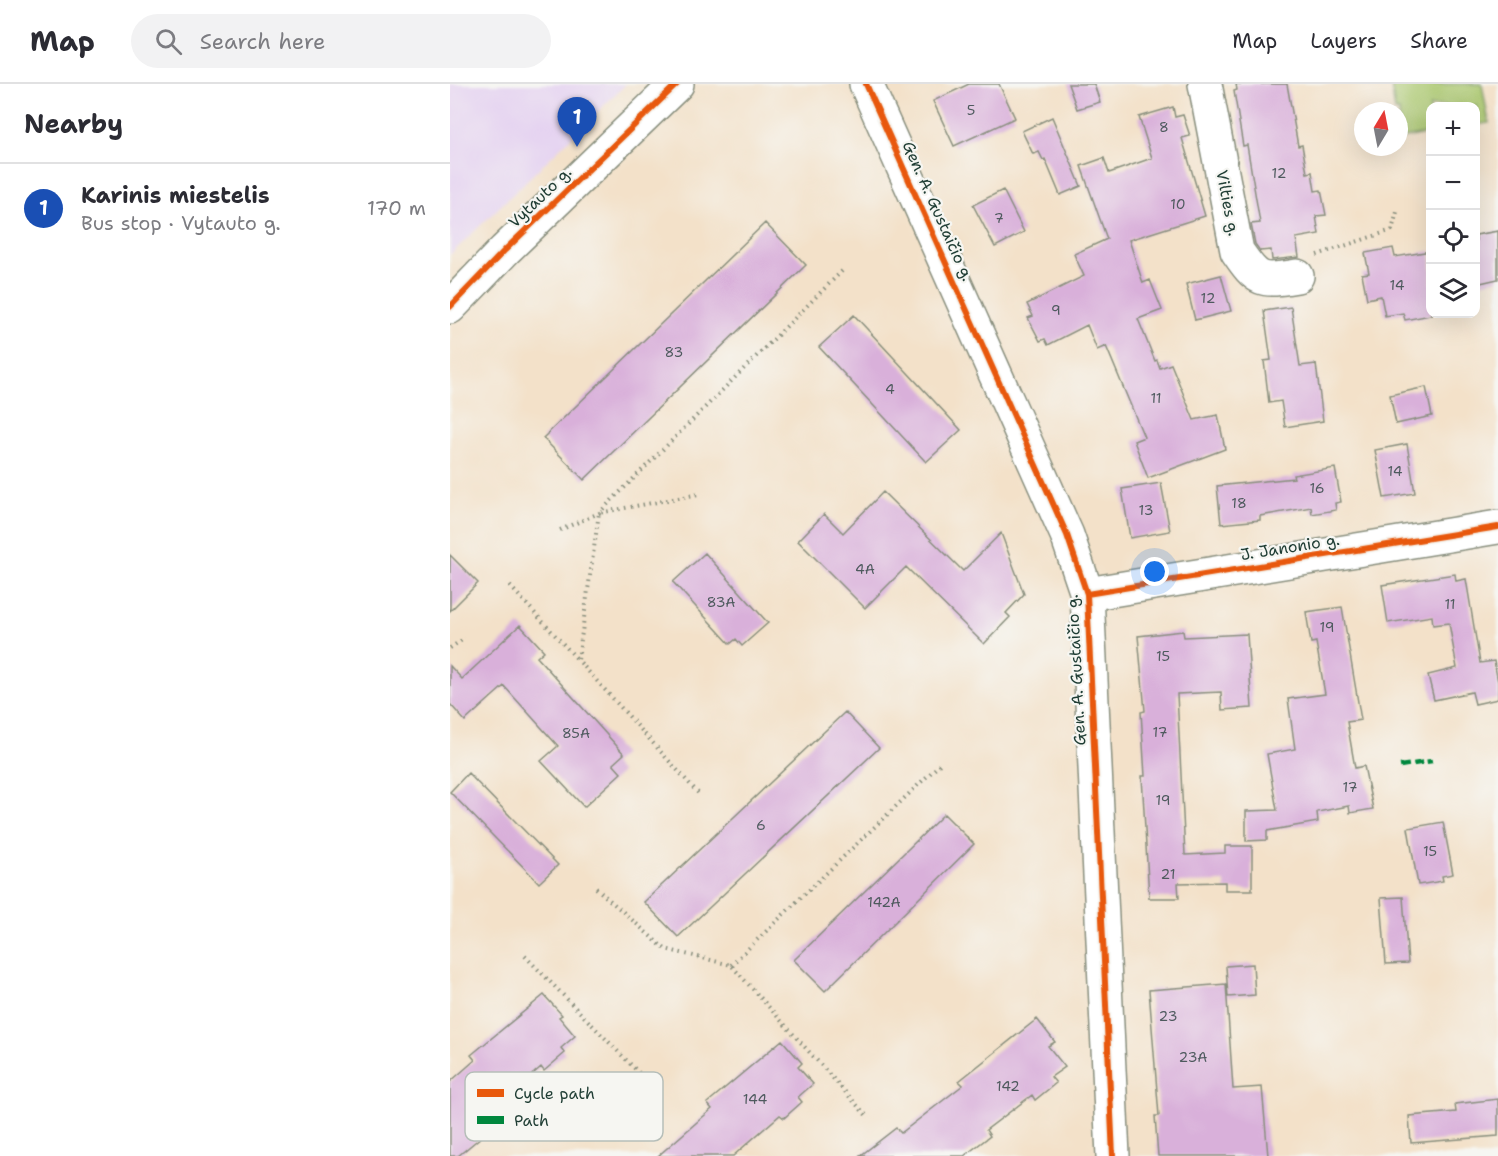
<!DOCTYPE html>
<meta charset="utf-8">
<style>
body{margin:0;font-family:"Shantell Sans",sans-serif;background:#f2f2f3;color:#2b2b33}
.controls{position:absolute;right:18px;top:18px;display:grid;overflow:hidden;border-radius:12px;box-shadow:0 6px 24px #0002}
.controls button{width:54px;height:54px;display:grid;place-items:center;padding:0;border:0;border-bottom:2px solid #e1e1e2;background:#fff;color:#2b2b33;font:30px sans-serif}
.compass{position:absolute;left:904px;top:18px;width:54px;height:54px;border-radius:50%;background:#fff;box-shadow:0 6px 24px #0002;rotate:10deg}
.you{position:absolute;left:705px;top:488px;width:21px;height:21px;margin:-15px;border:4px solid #fff;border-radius:50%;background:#1a73e8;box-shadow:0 0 0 9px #1a73e833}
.badge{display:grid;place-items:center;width:39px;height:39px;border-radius:50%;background:#1a73e8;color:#fff;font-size:20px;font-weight:700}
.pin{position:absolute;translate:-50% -50px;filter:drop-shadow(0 2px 3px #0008)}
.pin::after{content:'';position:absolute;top:32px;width:21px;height:18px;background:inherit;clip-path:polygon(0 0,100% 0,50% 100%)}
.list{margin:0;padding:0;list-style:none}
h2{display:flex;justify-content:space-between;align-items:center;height:78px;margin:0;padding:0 24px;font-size:26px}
h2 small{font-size:20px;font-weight:400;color:#7c7c81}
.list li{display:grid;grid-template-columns:39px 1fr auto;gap:18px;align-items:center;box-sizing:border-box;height:90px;padding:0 24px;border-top:2px solid #e1e1e2}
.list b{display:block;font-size:22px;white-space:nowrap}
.list p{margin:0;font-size:20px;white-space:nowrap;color:#7c7c81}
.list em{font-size:20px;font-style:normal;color:#7c7c81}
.icon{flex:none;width:33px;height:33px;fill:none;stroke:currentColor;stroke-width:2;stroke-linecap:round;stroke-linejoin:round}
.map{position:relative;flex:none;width:1048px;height:1072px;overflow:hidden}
header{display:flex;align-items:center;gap:36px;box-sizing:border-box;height:84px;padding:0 30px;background:#fff;border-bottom:2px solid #e1e1e2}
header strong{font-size:28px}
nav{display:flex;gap:33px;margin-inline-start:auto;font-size:21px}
.search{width:420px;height:54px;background:#f2f2f3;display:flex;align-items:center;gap:15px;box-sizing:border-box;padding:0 21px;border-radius:33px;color:#7c7c81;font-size:22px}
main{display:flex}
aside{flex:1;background:#fff}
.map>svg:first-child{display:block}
</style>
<header>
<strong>Map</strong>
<div class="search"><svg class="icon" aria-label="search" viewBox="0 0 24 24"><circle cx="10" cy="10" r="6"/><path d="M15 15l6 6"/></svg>Search here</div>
<nav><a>Map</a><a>Layers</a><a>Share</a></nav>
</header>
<main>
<aside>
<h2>Nearby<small></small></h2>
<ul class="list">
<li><span class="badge" style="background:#1a4fb4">1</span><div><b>Karinis miestelis</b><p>Bus stop · Vytauto g.</p></div><em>170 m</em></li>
</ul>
</aside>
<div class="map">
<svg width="1048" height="1072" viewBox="0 0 1048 1072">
<rect width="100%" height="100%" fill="#f6f6f2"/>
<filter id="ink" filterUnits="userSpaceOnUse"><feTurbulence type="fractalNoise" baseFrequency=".0167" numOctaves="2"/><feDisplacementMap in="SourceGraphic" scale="12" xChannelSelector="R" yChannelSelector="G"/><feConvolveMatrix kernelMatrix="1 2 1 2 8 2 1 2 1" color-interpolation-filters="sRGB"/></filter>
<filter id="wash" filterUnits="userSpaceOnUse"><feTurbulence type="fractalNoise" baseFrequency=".008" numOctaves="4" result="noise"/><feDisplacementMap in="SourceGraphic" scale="24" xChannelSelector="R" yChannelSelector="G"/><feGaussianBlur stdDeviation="1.35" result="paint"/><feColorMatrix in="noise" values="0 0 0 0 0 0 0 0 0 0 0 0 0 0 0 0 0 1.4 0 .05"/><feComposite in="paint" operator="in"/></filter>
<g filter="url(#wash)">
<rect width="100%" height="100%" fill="#f3e1c9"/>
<path fill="#e5d3f1" d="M 0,0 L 176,0 L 0,171 Z"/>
<path fill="#abc870" stroke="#658252" stroke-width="1.5" d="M 941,0 L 1032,0 L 1039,39 L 1026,41 L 1026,22 L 980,22 L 980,49 L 950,55 L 949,27 L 945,27 Z"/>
<g id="blocks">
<path fill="#d9b0da" d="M 519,0 L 549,0 L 565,34 L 504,62 L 483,17 Z
M 618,0 L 644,0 L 650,18 L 627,25 Z
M 786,0 L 837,0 L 848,62 L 852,61 L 857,89 L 862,88 L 865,107 L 871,106 L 876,131 L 866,132 L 869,150 L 846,154 L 849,173 L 822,176 L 821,166 L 810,167 L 805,160 L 801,140 L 810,139 L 797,61 L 793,62 L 784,7 L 787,6 Z
M 723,23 L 725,33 L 733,31 L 740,52 L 732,54 L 755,132 L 679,156 L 693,199 L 700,196 L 712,226 L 688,235 L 705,277 L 707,276 L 710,284 L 721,280 L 744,336 L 768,331 L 775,365 L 698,394 L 684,357 L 694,353 L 656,262 L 647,266 L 637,241 L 598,261 L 595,255 L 590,257 L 578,234 L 583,232 L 577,220 L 634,192 L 624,170 L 657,155 L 631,82 L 654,74 L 659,89 L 702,74 L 689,33 Z
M 602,33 L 631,102 L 610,111 L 595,75 L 593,76 L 589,68 L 583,70 L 572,47 Z
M 553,106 L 574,148 L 545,163 L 523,121 Z
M 315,139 L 356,181 L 134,396 L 93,354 Z
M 1048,147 L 1048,195 L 1026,200 L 1026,151 Z
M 943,164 L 945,173 L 981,167 L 981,231 L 955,236 L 953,229 L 935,232 L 931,212 L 917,215 L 912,190 L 919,189 L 915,169 Z
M 771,191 L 781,227 L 745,236 L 736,200 Z
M 841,223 L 850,282 L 866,280 L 873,337 L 835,343 L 831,317 L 819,319 L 814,277 L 821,276 L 814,227 Z
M 404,231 L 511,346 L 476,378 L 369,263 Z
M 976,303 L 982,332 L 946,340 L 940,311 Z
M 957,360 L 965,409 L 934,414 L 925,366 Z
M 885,384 L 891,418 L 885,419 L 886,426 L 862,430 L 861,423 L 810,432 L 810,436 L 771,440 L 767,402 L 844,394 L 843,391 Z
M 711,399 L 720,447 L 680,454 L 672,405 Z
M 433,408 L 513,487 L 551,449 L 574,510 L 556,529 L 560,533 L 534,560 L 456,483 L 415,524 L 348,457 L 374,430 L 393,449 Z
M 255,469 L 318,539 L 292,562 L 286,555 L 280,560 L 223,498 Z
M 0,471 L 28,499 L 0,527 Z
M 1005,490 L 1006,497 L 1016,495 L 1030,579 L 1044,577 L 1048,598 L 1048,615 L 1025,620 L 1022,608 L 984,616 L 978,591 L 1007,584 L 999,539 L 983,541 L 982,532 L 938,539 L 932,501 Z
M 892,523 L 911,636 L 897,638 L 905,684 L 914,682 L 923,725 L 900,729 L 899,722 L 867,728 L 868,738 L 817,747 L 817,756 L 796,757 L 796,727 L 827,726 L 817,670 L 845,665 L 838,615 L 875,610 L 866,558 L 861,559 L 856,528 Z
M 70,541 L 94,567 L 87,573 L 174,670 L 163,680 L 171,689 L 134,723 L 91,677 L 108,662 L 54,602 L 15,637 L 0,620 L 0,582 L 12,595 Z
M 733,547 L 734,553 L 797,550 L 802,624 L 772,626 L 771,608 L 727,610 L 735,771 L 775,769 L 775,762 L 802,762 L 802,806 L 775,806 L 775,798 L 728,799 L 729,814 L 699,814 L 692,692 L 695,692 L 691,628 L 695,627 L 688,552 Z
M 395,628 L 429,664 L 228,853 L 194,818 Z
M 18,689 L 108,781 L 89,799 L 0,708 Z
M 494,730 L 524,760 L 375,907 L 344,876 Z
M 993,738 L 1003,790 L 992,792 L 993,797 L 968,801 L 958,744 Z
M 953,813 L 958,879 L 936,880 L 931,814 Z
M 803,880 L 805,911 L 778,913 L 776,882 Z
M 776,900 L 783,1005 L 812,1003 L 818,1072 L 708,1072 L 705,1032 L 709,1032 L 699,906 Z
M 94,911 L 112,931 L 109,933 L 125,952 L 111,964 L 115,969 L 94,987 L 91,983 L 48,1020 L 52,1024 L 32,1042 L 37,1048 L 8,1072 L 0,1072 L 0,998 L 25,976 L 21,971 Z
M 587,935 L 605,958 L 598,962 L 615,983 L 601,993 L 606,999 L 585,1016 L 582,1011 L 536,1046 L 540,1052 L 514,1072 L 410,1072 L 446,1044 L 451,1049 L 513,1001 L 509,997 Z
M 332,956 L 352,979 L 348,983 L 363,1000 L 348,1013 L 352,1018 L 334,1034 L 330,1031 L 283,1072 L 208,1072 L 262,1025 L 257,1019 Z
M 1048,1015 L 1048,1052 L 961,1059 L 959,1032 L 1006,1028 L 1005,1020 Z"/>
</g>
</g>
<g filter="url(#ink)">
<use href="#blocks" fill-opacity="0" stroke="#898f7e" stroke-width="1.5"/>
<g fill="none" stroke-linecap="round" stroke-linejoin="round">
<g stroke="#898f7e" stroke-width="36">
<path id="minor" d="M 416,0 L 617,451 L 637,510 L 663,1072
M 755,0 L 787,167 C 808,198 811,198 847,192
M 637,510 L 1048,443"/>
</g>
<g stroke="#898f7e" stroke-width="36">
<path id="major" d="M 0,223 L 55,166 L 227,0"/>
</g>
<path stroke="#898f7e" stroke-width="4" stroke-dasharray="1.5 4.5" stroke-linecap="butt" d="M 867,171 L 942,146 L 947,128
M 110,446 L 149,429 L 395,184
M 60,502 L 127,575
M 0,564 L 15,554
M 248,709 L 128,576 L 149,429 L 249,410
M 146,804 L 215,865 L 281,881 L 416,1031
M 75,872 L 190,990
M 281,881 L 492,678"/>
<use href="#minor" stroke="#fff" stroke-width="33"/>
<use href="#major" stroke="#fff" stroke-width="33"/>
<path stroke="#00873e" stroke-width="4.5" stroke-dasharray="9 4.5" stroke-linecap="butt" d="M 950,682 L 982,677"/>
<g stroke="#f6f6f2" stroke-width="10">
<path id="cycleway" d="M 416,0 L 617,451 L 637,510 L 663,1072
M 0,223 L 55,166 L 227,0
M 637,510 L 1048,443"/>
</g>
<use href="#cycleway" stroke="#e8590c" stroke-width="6"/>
</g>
</g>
<g text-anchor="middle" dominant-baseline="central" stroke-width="4.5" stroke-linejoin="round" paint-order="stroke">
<g font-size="14" fill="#4e5a5e">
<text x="521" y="26">5</text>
<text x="714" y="43">8</text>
<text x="829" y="89">12</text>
<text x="728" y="120">10</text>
<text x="549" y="134">7</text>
<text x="947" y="201">14</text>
<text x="758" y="214">12</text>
<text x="606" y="226">9</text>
<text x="224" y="268">83</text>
<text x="440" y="305">4</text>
<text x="706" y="314">11</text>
<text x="945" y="387">14</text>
<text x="867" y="404">16</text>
<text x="789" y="419">18</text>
<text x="696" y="426">13</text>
<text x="415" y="485">4A</text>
<text x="271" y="518">83A</text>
<text x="1000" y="520">11</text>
<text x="877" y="543">19</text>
<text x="713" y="572">15</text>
<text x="710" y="648">17</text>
<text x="126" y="649">85A</text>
<text x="900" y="703">17</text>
<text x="713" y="716">19</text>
<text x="311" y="741">6</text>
<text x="980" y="767">15</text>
<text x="718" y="790">21</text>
<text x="434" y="818">142A</text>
<text x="718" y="932">23</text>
<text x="743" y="973">23A</text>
<text x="558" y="1002">142</text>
<text x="305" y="1015">144</text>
</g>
<g font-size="16" fill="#1f3d34" stroke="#f6f6f2">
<text transform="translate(90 113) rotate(-44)">Vytauto g.</text>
<text transform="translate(778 119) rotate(79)">Vilties g.</text>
<text transform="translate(488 127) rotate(66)">Gen. A. Gustaičio g.</text>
<text transform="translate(840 463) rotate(-9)">J. Janonio g.</text>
<text transform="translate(626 586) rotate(-93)">Gen. A. Gustaičio g.</text>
</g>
</g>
<rect x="15" y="988" width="198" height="69" rx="9" fill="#f6f6f2" stroke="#b6beb9" stroke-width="1.5"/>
<rect x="27" y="1005" width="27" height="8" fill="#e8590c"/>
<rect x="27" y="1032" width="27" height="8" fill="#00873e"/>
<g font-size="16" fill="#1f3d34">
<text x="64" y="1015">Cycle path</text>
<text x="64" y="1042">Path</text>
</g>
</svg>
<div class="controls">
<button>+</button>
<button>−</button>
<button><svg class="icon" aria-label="locate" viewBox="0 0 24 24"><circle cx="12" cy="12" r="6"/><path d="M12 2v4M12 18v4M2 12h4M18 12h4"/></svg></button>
<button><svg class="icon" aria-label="layers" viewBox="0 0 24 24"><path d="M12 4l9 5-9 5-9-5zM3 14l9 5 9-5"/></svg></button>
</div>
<svg class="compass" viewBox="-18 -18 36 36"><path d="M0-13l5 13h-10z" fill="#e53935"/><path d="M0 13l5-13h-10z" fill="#7c7c81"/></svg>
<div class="you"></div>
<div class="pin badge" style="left:127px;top:63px;background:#1a4fb4">1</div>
</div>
</main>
